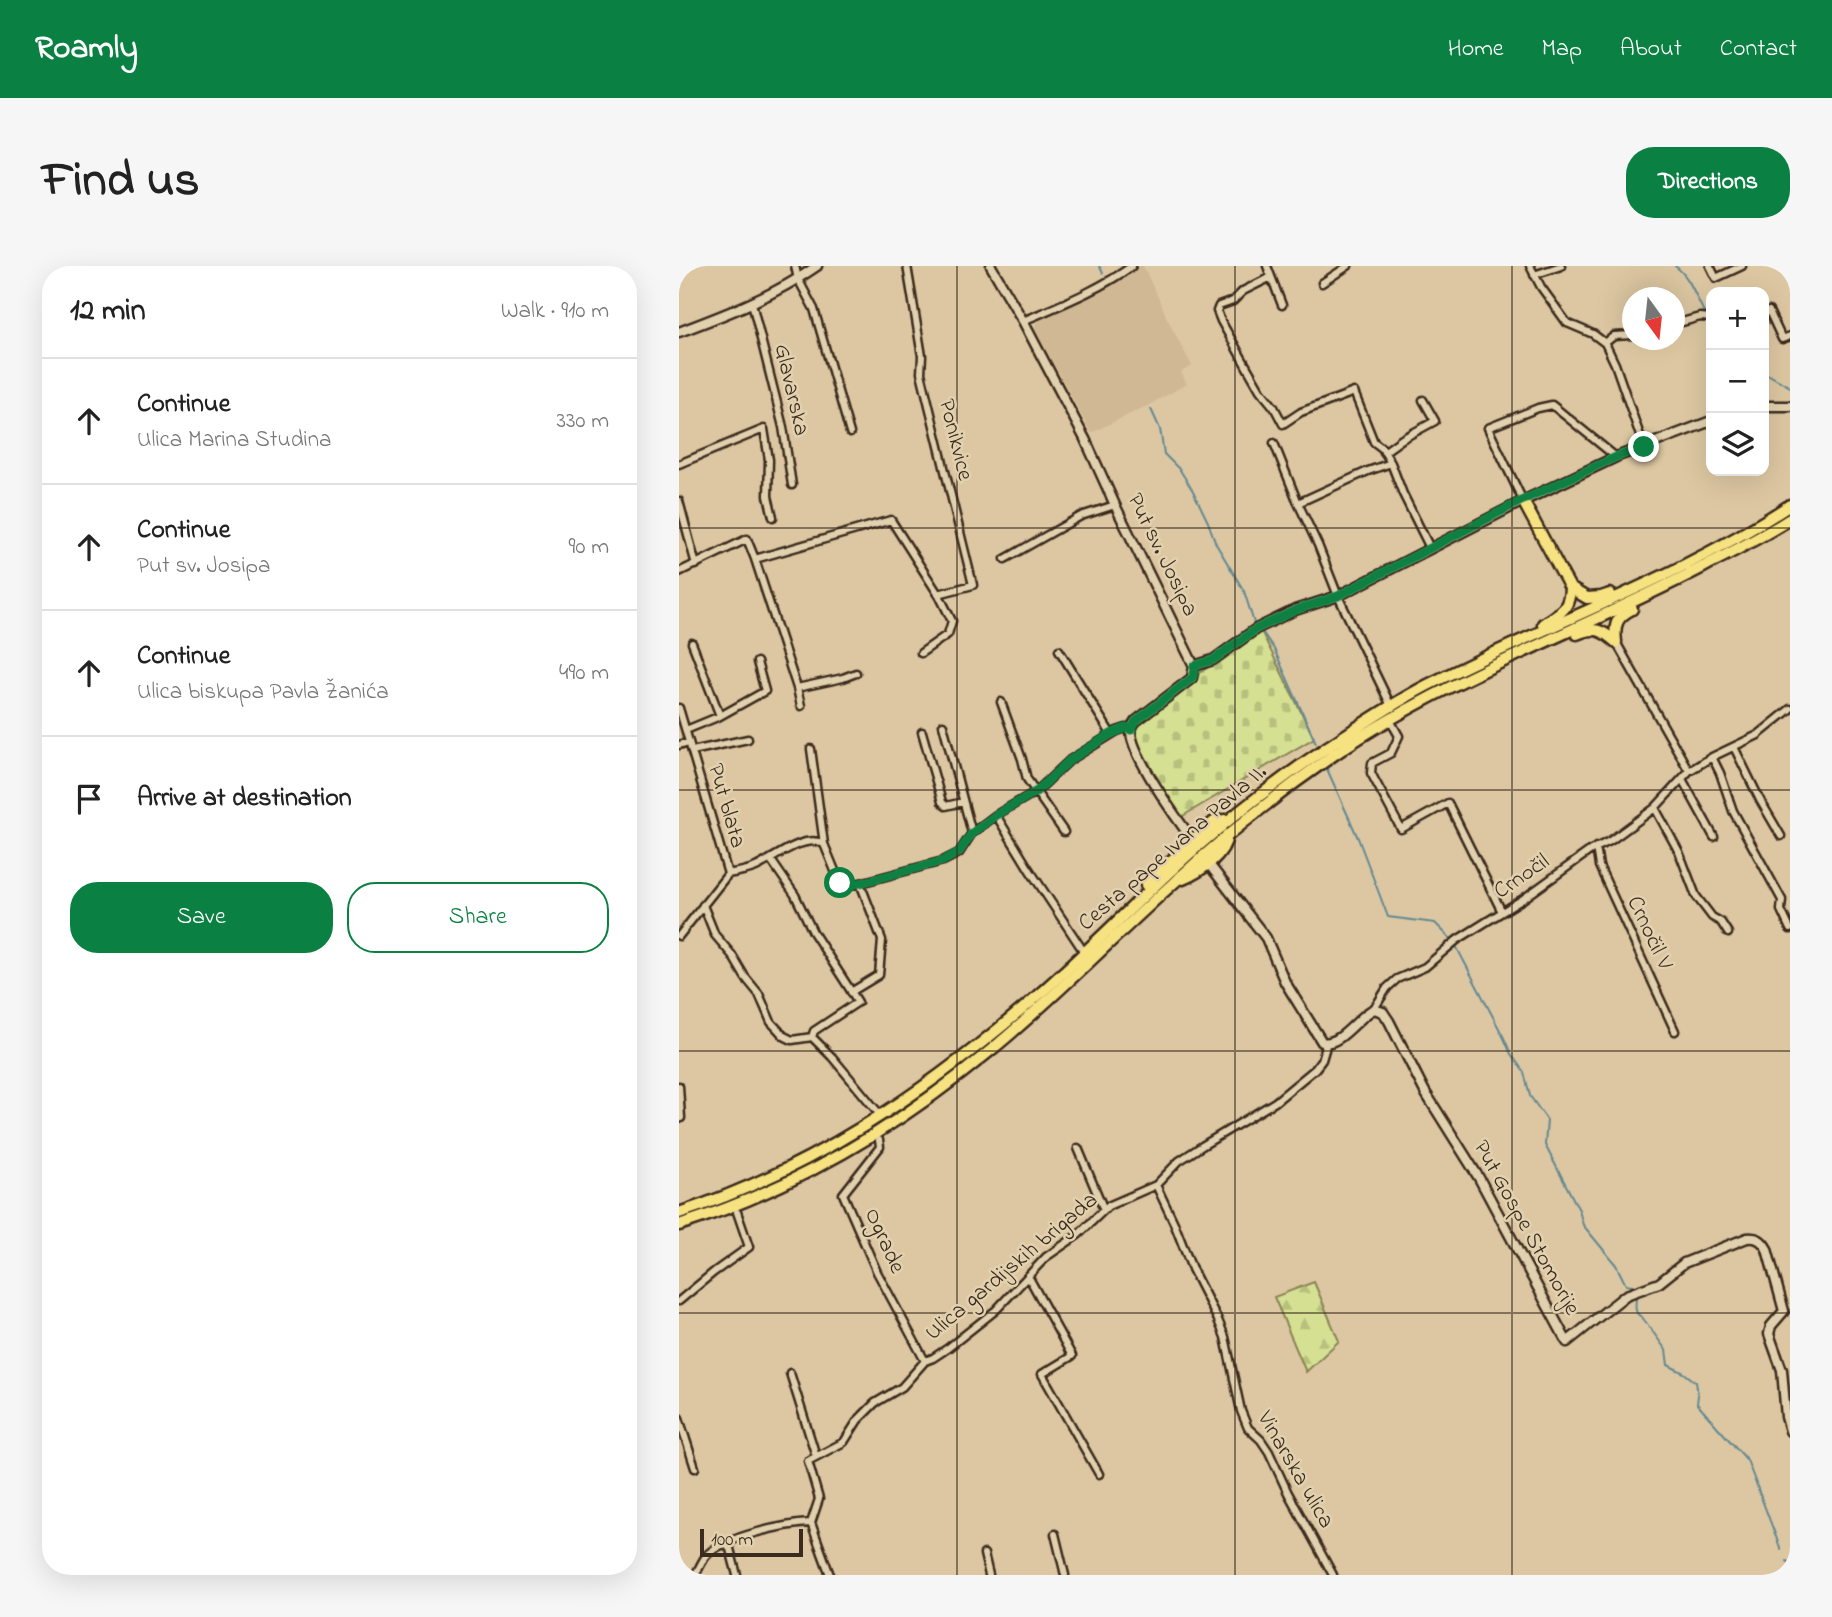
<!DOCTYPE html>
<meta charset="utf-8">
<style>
body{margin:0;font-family:"Indie Flower",sans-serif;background:#f6f6f6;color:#222}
.controls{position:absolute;right:21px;top:21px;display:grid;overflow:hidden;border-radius:14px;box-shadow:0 7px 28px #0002}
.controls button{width:63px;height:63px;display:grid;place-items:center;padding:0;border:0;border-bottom:2px solid #e0e0e0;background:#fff;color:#222;font:35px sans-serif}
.compass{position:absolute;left:943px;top:21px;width:63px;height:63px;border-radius:50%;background:#fff;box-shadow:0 7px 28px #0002;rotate:165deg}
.scale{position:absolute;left:21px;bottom:18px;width:103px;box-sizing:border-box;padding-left:7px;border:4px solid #3b2a1e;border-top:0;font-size:19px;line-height:24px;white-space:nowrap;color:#3b2a1e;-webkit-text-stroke:5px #e2d1ae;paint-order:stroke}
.stop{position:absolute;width:21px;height:21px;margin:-16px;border:5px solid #0b8043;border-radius:50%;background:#fff}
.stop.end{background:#0b8043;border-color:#fff;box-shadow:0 2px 7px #0008}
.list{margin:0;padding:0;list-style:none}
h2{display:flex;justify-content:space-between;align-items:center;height:91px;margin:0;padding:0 28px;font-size:30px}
h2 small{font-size:23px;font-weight:400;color:#767676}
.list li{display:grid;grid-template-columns:46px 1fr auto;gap:21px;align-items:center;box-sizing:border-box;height:126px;padding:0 28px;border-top:2px solid #e0e0e0}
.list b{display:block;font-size:26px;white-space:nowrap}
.list p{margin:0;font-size:23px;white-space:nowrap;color:#767676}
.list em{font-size:23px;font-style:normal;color:#767676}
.actions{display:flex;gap:14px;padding:21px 28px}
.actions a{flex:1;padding:16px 0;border:2px solid #0b8043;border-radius:28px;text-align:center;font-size:24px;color:#0b8043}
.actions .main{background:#0b8043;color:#fff}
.icon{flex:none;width:38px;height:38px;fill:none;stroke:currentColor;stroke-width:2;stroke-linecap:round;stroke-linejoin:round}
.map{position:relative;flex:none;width:1111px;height:1309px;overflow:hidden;border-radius:28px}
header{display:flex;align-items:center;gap:42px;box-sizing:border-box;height:98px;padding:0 35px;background:#0b8043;color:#fff}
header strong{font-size:33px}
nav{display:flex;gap:38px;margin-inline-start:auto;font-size:24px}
.intro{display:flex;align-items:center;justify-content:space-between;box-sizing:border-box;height:168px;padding:0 42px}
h1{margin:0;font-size:49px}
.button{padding:18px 32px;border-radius:28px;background:#0b8043;color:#fff;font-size:24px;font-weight:700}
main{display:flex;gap:42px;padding:0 42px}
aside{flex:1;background:#fff;border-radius:28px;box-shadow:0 7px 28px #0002}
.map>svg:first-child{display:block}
</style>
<header>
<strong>Roamly</strong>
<nav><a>Home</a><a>Map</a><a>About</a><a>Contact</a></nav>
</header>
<div class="intro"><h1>Find us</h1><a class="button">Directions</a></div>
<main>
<aside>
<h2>12 min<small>Walk · 910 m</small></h2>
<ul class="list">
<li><svg class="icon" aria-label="ahead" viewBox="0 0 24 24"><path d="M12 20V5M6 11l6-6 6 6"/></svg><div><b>Continue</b><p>Ulica Marina Studina</p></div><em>330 m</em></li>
<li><svg class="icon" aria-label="ahead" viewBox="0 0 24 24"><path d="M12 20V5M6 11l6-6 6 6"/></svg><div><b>Continue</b><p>Put sv. Josipa</p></div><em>90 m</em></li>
<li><svg class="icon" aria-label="ahead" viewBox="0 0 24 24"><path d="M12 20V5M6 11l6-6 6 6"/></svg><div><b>Continue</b><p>Ulica biskupa Pavla Žanića</p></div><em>490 m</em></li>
<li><svg class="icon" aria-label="arrive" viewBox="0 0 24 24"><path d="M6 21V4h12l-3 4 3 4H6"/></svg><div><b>Arrive at destination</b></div></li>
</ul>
<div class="actions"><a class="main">Save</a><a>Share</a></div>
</aside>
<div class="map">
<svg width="1111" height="1309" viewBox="0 0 1111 1309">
<defs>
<pattern id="forest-firs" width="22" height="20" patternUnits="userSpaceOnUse" patternTransform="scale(1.75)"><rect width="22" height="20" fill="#d5e092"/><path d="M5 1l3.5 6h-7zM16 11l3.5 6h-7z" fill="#b8c07d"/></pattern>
<pattern id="cemetery-stones" width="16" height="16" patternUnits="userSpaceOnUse" patternTransform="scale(1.75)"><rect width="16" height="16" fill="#d5e092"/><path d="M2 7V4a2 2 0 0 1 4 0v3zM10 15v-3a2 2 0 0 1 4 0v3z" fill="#b8c07d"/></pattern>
</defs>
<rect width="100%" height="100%" fill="#ddc7a2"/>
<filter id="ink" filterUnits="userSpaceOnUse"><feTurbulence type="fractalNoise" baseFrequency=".0143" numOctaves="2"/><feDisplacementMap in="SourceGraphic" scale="14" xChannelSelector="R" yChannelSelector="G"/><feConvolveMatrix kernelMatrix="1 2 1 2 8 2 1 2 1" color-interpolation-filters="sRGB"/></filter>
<g filter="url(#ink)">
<path fill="#d1b894" d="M 458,0 L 464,0 L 485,44 L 487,50 L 513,100 L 502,106 L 508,118 L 470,139 L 412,167 L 356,63 L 356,59 L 358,55 Z"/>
<path fill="url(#forest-firs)" stroke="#888558" stroke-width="2" d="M 635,1016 L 660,1075 L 627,1106 L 595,1031 Z"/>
<path fill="url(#cemetery-stones)" stroke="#888558" stroke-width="2" d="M 582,365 L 635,472 L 502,551 C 483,524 464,497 455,466 L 462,453 L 525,404 Z"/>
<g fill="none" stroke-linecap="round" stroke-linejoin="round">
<path stroke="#648992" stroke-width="2" d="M 420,0 L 424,7
M 996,0 C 1011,11 1016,29 1025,46
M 1031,57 L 1032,59
M 1085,106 L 1111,121
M 472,143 L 481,163 L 485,188 L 501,204 L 514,225 L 529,256 L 537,278 L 565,325 L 575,357
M 584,367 L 595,383 L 637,477
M 648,503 L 679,572 L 709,651 L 756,657 L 771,672
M 777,680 L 825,772 L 832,788 L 845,806 L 851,830 L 868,854 L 866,879 L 900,944 L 904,959 L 937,999 L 947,1019 L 953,1020
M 957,1030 C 957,1038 954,1048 963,1051 L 987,1084 L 989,1099 L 1005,1107 L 1017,1116 L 1019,1129 L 1018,1138 L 1068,1194 L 1102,1284
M 1108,1295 L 1111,1298"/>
<g stroke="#3b2a1e" stroke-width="11">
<path id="street" d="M 116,0 L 119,13 L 135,43 L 171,167
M 228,0 L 243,90 L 242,107 L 294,319 L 259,328
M 588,0 L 603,39
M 851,0 L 862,21 L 888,57 L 914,68 L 926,77 L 936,98 L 965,181
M 1031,0 L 1037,12 L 1063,0
M 1108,0 L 1111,6
M 855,9 L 882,0
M 592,11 L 564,25 L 554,35 L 540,40 L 538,45 L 542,55 L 569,103 L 581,124 L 595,141 L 604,158 L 622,146 L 675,126 L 695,176 L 703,182 L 712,197 L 724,228 L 751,282
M 643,17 L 669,0
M 73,37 L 104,161 L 113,219
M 1085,48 L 1090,45 L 1103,73 L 1111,70
M 344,55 C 381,39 420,24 453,0
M 996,58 L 1021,51 L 1032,52
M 926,77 L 935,70 L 954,69
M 595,177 L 619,237 L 639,279 L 659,330 L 712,440
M 705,186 L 723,173 L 756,155 L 744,134
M 0,198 L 85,163 L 90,194 L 89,230 L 94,251
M 0,235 L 17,299
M 844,235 L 809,162 L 859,142 L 873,139 L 937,191
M 619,237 L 689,205 L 712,197
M 76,293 L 212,254 L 261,331 L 273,355 L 269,368 L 242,387
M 326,293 L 402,250 L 436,239
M 0,306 L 68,273 L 76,293 L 118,422 L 164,412 L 177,407
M 937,376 L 1010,505
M 13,377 L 41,450
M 380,384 L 432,468
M 118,422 L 122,440
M 322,436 L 343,493 L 348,513 L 385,566
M 0,442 L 49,608
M 711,454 L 720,470 L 712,487 L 693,497 L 692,507 L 722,563 L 769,537 L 823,646
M 264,459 L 293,567
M 7,464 L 41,450 L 86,425 L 78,396
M 243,466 L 263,536 L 267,540 L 284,536
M 0,479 L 10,476
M 1055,481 L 1081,534 L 1102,570
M 132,483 L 145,578
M 13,485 L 69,473
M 1033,491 L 1041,507 L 1054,545 L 1103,634 L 1102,644 L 1111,663
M 1003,513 L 1035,571
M 976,542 L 1000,586 L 1017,630 L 1033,651 L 1042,656 L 1049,667
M 317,549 L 350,603 L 405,686
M 917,581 L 920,600 L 996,765
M 92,594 L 116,629 L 134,666 L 179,736 L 135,765 L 133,771
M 49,608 C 58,606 68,605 77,601 C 95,593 124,567 145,578 L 161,617 L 165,620 L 181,617 L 264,595 L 280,587 L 293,567 L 317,549 L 358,525 L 391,494 L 438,465 L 447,462 L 452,464
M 24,639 L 36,669 L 53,689 L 66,711 L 80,728 L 92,756 L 105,770 L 113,774 L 133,771 L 153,791 L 198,845
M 0,670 L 49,608
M 172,726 L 200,709 L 203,674 L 181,617
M 695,743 L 708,722 L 718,713 L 746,701 L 778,674 L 844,633 L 912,584 L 931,575 L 976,542 L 1010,505 L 1033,491 L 1079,469 L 1111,443
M 0,820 L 2,852 L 0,853
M 200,874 L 201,881 L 164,928 L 198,1006 L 246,1095
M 399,882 L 425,944
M 477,919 L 495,957 L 513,1003 L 539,1054 L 546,1071 L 562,1145 L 569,1162 L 582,1174 L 590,1186 L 609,1227 L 654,1309
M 349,1010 L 393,1090 L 363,1108 L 420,1208
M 0,1035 L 35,1006 L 70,981 L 58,946
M 111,1107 L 137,1190
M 0,1152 L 16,1202
M 132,1257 L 140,1233 L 129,1195 L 165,1176 L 179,1154 L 196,1137 L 223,1121 L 246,1095 L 254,1092 L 269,1082 L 317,1044 L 367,991 L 399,969 L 429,940 L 477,919 L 500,895 L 523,880 L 596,836 L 636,803 L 643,794 L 646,784 L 647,778
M 132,1257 L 151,1309
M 376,1268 L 386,1309
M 46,1277 L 51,1283 L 58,1309
M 305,1288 L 310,1309
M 16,1309 C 20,1303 23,1295 27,1290 C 44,1271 106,1258 132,1257"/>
</g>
<g stroke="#3b2a1e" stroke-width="13">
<path id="secondary" d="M 312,0 L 344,55 L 406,173 L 436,239 L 515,400 L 513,412 L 457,455 C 454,459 453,459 452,465 C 451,487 499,555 514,574
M 0,66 C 48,48 95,30 138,0
M 1085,140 L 1111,140
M 515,400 L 534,394 L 577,363 L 616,344 L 659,330 L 844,235 L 937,191 L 1032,155
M 529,597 L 587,672 L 606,716 L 643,776 C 661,781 679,750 695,743 L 704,746 L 710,755 L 746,826 L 800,912 L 888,1076 L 947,1029 L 980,1017 L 1005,997 L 1068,972 C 1078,971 1083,974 1088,983 L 1105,1045 L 1092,1060 L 1090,1068 L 1103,1104 L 1107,1151 L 1111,1165"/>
</g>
<g stroke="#3b2a1e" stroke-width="15">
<path id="primary" d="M 844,235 L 891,322 L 908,332 L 922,331 L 931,328
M 864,358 C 881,346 890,345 891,322
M 898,368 C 915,360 923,364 937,376
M 937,376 C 935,359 937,351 953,343
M 504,613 C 521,606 546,589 548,569
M 467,619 L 514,574 L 535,556 L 546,554
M 0,947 C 131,904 243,829 347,740 C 406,689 460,632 518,581 C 560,544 604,511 650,480 C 682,459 713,438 747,420 C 867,358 997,314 1111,239
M 0,959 C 115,923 220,860 312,784 C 378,730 436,669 499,613 C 548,568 601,526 656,488 C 770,410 902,365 1024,301 C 1053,286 1083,271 1111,253"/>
</g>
<use href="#street" stroke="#e2d1ae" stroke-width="6"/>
<use href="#secondary" stroke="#e2d1ae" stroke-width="8"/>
<use href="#primary" stroke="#f6e281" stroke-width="10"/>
</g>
</g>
<g fill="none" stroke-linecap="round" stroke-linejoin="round" filter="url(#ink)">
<path stroke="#0b8043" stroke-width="9" d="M 161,617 L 165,620 L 181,617 L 264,595 L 280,586 L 293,567 L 317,549 L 358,525 L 391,494 L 432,468 L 447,462 L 452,464 L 457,455 L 513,412 L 516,405 L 515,400 L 534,394 L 577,363 L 617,344 L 659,330 L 844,234 L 937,191 L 965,181"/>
</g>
<path fill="none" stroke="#3b2a1e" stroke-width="2" stroke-opacity="0.55" d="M 278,0 L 278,1309M 556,0 L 556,1309M 833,0 L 833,1309M 0,262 L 1111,262M 0,524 L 1111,524M 0,785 L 1111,785M 0,1047 L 1111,1047"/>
<g text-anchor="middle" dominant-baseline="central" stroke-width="5" stroke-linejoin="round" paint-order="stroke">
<g font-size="23" fill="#3b2a1e" stroke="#e2d1ae">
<text transform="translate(112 124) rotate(77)">Glavarska</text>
<text transform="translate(276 174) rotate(76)">Ponikvice</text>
<text transform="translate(483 289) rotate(64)">Put sv. Josipa</text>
<text transform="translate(47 540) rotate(74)">Put blata</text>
<text transform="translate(494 582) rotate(-41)">Cesta pape Ivana Pavla II.</text>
<text transform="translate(843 611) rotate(-34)">Crnočil</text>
<text transform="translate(970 667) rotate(65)">Crnočil V</text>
<text transform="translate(847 962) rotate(61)">Put Gospe Stomorije</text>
<text transform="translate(205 975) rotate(66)">Ograde</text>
<text transform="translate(333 1001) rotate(-40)">Ulica gardijskih brigada</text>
<text transform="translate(616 1204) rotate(60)">Vinarska ulica</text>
</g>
</g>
</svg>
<div class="controls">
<button>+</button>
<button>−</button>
<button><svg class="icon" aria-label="layers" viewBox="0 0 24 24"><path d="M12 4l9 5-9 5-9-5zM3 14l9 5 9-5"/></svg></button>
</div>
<svg class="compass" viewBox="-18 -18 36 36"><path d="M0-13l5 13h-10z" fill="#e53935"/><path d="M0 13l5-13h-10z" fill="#767676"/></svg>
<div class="scale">100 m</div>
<div class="stop" style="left:161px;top:617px"></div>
<div class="stop end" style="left:965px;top:181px"></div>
</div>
</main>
